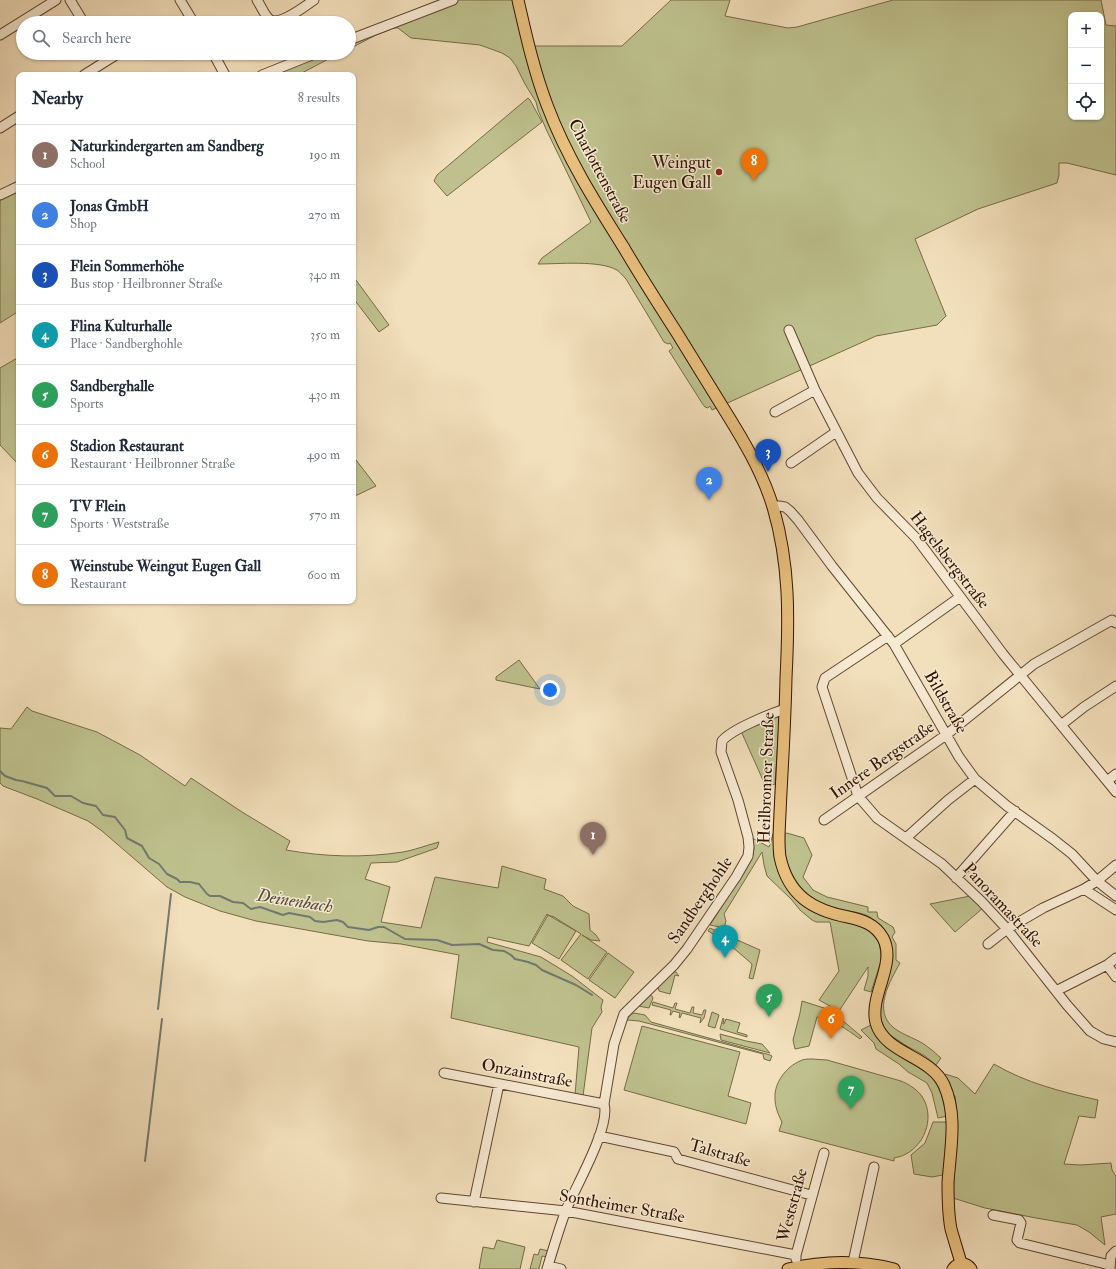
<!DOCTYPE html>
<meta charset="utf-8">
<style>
body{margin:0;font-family:"IM FELL Double Pica",serif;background:#f2f2f3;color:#1f2937}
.controls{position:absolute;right:12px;top:12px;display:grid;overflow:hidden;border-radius:8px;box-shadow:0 1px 3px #0004}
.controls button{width:36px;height:36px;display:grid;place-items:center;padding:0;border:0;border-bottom:1px solid #e0e1e3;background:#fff;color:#1f2937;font:20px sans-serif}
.you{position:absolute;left:550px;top:690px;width:14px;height:14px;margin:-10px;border:3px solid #fff;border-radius:50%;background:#1a73e8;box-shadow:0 0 0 6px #1a73e833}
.badge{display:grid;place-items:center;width:26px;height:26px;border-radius:50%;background:#0f766e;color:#fff;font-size:13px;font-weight:700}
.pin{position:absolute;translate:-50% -33px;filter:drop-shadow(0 1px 2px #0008)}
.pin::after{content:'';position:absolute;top:21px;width:14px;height:12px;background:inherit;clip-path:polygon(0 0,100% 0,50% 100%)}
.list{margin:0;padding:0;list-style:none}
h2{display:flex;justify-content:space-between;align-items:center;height:52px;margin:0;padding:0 16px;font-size:17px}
h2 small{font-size:13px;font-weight:400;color:#747a83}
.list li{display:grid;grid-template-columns:26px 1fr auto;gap:12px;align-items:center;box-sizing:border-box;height:60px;padding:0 16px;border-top:1px solid #e0e1e3}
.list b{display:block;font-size:15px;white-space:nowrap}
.list p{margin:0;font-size:13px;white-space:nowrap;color:#747a83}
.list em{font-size:13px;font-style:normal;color:#747a83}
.icon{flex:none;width:22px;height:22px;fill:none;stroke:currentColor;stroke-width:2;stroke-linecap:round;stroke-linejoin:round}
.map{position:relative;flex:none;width:1116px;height:1269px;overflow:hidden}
.search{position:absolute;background:#fff;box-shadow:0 1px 3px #0004;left:16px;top:16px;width:340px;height:44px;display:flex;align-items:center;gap:10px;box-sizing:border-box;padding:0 14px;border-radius:22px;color:#747a83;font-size:15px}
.panel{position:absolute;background:#fff;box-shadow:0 1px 3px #0004;left:16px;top:72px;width:340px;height:532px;border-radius:8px}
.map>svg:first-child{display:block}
</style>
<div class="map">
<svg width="1116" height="1269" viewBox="0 0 1116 1269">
<rect width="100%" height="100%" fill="#f2dfbb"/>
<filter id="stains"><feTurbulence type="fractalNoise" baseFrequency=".005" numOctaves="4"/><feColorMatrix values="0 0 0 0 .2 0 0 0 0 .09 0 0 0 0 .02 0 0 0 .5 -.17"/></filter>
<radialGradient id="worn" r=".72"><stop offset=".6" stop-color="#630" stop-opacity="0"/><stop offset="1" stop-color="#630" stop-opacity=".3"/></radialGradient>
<path fill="#bec18d" stroke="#786a46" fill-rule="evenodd" d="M 439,0 L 523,0 L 534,46 L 622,46 L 671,0 L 730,0 L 725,16 L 788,28 L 797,27 L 893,0 L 1101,0 L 1106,25 L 1116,26 L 1116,175 L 1067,163 L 1059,163 L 1059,175 L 1057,183 L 978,209 L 915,239 L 946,316 L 937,325 L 876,336 L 712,410 L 710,406 L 708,408 L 705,407 L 702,403 L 669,351 L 673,348 L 670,343 L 668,344 L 664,342 L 626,279 C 623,276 620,272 617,270 C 599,260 559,264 538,264 L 542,258 L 591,222 L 546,129 L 538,110 L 536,102 L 525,84 L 516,66 L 510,58 L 502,53 L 480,45 L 411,38 L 398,28 L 394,28 L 376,35 L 349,49 L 349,36 ZM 1071,15 L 1101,15 L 1101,117 L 1071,117 Z
M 305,53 L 340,53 L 298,75 L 251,75 Z
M 528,98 L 530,100 L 542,122 L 447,196 L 434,181 L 437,175 Z
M 19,182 L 19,311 L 0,323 L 0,191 Z
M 353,276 L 389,325 L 379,332 L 353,298 Z
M 19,357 L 19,465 L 0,445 L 0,368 Z
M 353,456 L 376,486 L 353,497 Z
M 519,660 L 540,689 L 496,680 L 496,677 Z
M 27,707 L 32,711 L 97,732 L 140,755 L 185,786 L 191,778 L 242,812 L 290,841 L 286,850 C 325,857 364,858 403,852 C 415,850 427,845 439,842 L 437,848 L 397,862 L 371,863 L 365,879 L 390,887 L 381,922 L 421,928 L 435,877 L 498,888 L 502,866 L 546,879 L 544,889 L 563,896 L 573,906 L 589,914 L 590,930 L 596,935 L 600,941 L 591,940 L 582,935 L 607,952 L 588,979 L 561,960 L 581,934 L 554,917 L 548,915 L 576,931 L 559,959 L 532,943 L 548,915 L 547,914 L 529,946 L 488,937 L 487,942 L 541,957 L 572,976 L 603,1000 L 601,1007 L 602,1012 L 592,1028 L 583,1096 L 575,1095 L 579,1047 L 451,1018 L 459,955 L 401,944 L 368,941 L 256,921 L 220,911 L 185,897 L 167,887 L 102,831 L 88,821 L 37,799 L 3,786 L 0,783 L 0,728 L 11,729 Z
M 775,716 L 778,717 L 779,721 L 775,784 L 766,787 L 741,731 Z
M 774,831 L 775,850 L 795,898 L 808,908 L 823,916 L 862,926 L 873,934 L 879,943 L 881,953 L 881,961 L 871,992 L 864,990 L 868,976 L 868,967 L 839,1011 L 819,1000 L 839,971 L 830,922 L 816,922 L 812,920 L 800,910 L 791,899 L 767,876 L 764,865 L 762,852 L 724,914 L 726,921 L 724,928 L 710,925 L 746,869 L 753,855 L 754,848 L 752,838 L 769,847 Z
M 787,833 L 804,838 L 812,855 L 803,877 L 813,890 L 827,897 L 868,907 L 868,912 L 877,912 L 878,918 L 893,927 L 895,932 L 892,937 L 896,944 L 896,960 L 900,963 C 890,981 872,1011 894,1028 C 904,1036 919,1039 929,1048 C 934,1051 937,1055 941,1058 L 936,1065 L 925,1056 L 905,1045 L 890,1035 L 884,1027 L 881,1020 L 879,1014 L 885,983 L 882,928 C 878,924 873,919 868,916 C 860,912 846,911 837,909 C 811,903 792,883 786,857 C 784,850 784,842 783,835 Z
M 970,896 L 983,908 L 955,932 L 930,904 Z
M 710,928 L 760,950 L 753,979 L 749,978 L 752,965 L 751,963 L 724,940 L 708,931 Z
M 608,953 L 634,972 L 615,998 L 589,980 Z
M 674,972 L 676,972 L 679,976 L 675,975 L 670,994 L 659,991 L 658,986 Z
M 649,995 L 652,996 L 653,998 L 649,1008 L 638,1006 Z
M 802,1001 L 824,1008 L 835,1014 L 862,1037 L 860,1039 C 845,1028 835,1021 817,1017 L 809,1046 L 795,1049 L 793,1040 L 800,1013 Z
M 653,1002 L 673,1008 L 675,1003 L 677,1003 L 675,1009 L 690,1013 L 692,1007 L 694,1007 L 693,1013 L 702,1015 L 704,1010 L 706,1010 L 704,1018 L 700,1023 L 701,1018 L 682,1013 L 680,1018 L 679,1017 L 680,1013 L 673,1011 L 671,1015 L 670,1015 L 671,1010 L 652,1005 Z
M 712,1012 L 719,1015 L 715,1028 L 708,1026 Z
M 634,1013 L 645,1015 L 651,1022 L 770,1055 L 772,1056 L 770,1061 L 764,1059 L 763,1054 L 639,1021 L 627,1020 L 630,1015 Z
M 723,1018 L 724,1019 L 723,1024 L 724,1024 L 726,1019 L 740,1023 L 737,1032 L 747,1035 L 747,1037 L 720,1029 Z
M 871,1025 L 932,1075 L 941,1093 L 947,1116 L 938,1118 L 932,1093 L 927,1083 L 908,1072 L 899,1064 L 876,1049 L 874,1043 L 861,1030 Z
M 642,1026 L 740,1052 L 728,1096 L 751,1103 L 746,1124 L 624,1090 Z
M 720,1034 L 746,1041 L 762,1044 L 770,1053 L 721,1040 Z
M 812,1059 L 827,1060 L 901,1081 C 908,1084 915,1088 921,1095 C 935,1114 927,1143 906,1154 C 903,1156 898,1157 894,1158 L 894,1161 L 779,1131 L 782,1122 C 778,1114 775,1107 775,1098 C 774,1083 786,1067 800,1061 C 803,1059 808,1059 812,1059 Z
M 994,1064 C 1026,1083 1062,1092 1098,1100 L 1095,1118 L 1079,1116 L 1064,1164 L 1080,1165 L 1111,1163 L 1112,1170 L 1116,1176 L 1116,1214 L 1101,1217 L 1105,1245 L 1089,1232 L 1077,1225 L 1036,1218 L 985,1208 L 953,1198 L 957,1114 L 955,1096 L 947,1089 L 945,1074 L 958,1078 L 975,1094 Z
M 933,1122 L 947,1122 L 947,1143 L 943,1175 L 932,1177 L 914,1174 L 911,1155 L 925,1143 Z
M 497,1240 L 525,1247 L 520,1269 L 479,1269 L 483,1247 L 494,1249 Z
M 540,1249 L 549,1251 L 547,1257 L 542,1256 L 539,1269 L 530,1269 L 534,1254 L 538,1255 Z"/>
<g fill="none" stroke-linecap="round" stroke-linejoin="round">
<path stroke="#72786e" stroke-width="2" d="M 0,771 L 5,776 L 16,780 L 22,781 L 47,788 L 55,796 L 71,796 L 83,803 L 96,806 L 103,815 L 115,817 L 118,821 L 125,830 L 127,838 L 142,846 L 149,858 L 159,864 L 167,874 L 177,879 L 180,882 L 190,882 L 199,884 L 207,894 L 210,896 L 220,896 L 233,902 L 243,903 L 251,909 L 260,907 L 283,915 L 289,913 L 310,917 L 315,921 L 323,922 L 337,920 L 343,922 L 348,927 L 369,930 L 378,927 L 384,927 L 405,939 L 437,940 L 452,945 L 479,944 L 493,950 L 504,951 L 511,955 L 515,959 L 528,962 L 536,965 L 542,970 L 576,985 L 592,995
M 158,1009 L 171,894
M 145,1161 L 162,1019"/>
<g stroke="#61462f" stroke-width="11">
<path id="minor" d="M 70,0 L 84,23
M 180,0 L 194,23
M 257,0 C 261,6 264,14 269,19 C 279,27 305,6 314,0
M 0,35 L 56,0
M 349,40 L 453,0
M 213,53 L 225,75
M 84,75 L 119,53
M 262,75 L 317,53
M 0,128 L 19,116
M 0,195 L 19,186
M 789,330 L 815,390 L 858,473 L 877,498 L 917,539 L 1003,654 L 1116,792
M 775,412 L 815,390
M 791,463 L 836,432
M 772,506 L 779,506 L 785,507 L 790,511 L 798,520 L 832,566 L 894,644 L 959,757 L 975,779 L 1007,806 L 1053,839 L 1072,854 L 1097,881 L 1116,896
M 888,636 L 825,678 L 822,687 L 858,796 L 877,818 L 942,864 L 982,902 L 1007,929 L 1067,1005 L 1090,1031 L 1104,1039 L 1116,1042
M 894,644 L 960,597
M 1061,725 L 1084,707 L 1116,686
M 1107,781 L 1116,774
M 824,820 L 946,735 L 1034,664 L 1112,620 L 1116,623
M 906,838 L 948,800 L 975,779
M 956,878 L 1015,811
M 1084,889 L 1116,910
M 988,944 L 1007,929 L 1043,908 L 1084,889 L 1097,881 L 1116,865
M 1107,965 L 1116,977
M 1056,991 L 1107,965 L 1116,958
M 444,1073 L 604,1104
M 599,1136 L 674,1152 L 678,1159 L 811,1195
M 441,1198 L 566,1211 L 796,1255
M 474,1202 L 499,1084
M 993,1215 L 1019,1220 L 1021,1223 L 1017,1240 L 1020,1243 L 1110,1265
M 796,1259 L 796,1255 L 824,1153
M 853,1262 L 874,1167
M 548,1266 L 561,1269
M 547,1269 C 553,1249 559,1229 566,1210 C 576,1186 611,1126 604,1104 L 614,1044 L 624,1014 L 674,965 L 687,949 L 736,877 L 748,856 L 749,847 L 748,837 L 738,800 L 721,752 L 722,741 C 732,729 770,714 785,709
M 1110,1269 L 1111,1256 L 1116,1251"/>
</g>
<g stroke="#311300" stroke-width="13">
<path id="major" d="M 518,0 C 526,35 534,71 547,105 C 566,156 595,202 624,248 C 641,277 659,305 677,333 C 692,357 707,382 722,406 C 742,438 762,471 773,507 C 790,565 789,618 786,678 C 785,731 781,783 779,836 C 779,843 779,851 780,857 C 788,895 812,910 848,917 C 862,920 875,924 883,938 C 897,964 869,995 876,1023 C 885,1054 931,1056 944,1085 C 958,1116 950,1150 948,1183 C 948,1198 948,1214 951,1229 C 954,1240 958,1252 961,1263
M 788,1269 C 822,1261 859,1260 894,1269
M 953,1269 C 958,1262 966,1262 971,1269"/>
</g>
<use href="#minor" stroke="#f7ead3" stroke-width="9"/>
<use href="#major" stroke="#e9c07e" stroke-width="11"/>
</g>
<circle fill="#8f2418" stroke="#f7ead3" stroke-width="1.5" cx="719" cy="172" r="4"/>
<g text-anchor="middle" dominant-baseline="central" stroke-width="3" stroke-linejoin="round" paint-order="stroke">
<g font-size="17" fill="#311300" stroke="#f7ead3" text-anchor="end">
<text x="711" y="162">Weingut<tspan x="711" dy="20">Eugen Gall</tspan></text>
</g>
<g font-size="17" fill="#311300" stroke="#f7ead3">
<text transform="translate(600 171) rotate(62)">Charlottenstraße</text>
<text transform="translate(950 560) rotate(52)">Hagelsbergstraße</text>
<text transform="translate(946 702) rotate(60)">Bildstraße</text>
<text transform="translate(882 760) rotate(-35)">Innere Bergstraße</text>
<text transform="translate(766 778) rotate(-88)">Heilbronner Straße</text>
<text transform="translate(700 900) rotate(-56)">Sandberghohle</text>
<text transform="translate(1003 905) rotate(47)">Panoramastraße</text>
<text transform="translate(527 1073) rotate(11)">Onzainstraße</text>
<text transform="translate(720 1153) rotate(16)">Talstraße</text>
<text transform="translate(792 1205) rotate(-75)">Weststraße</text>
<text transform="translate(622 1206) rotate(10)">Sontheimer Straße</text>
</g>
<g font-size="18" font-style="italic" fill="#574e40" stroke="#f7ead3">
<text transform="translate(295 901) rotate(9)">Deinenbach</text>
</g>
</g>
<rect width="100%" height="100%" filter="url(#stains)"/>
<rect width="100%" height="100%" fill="url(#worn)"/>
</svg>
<div class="controls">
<button>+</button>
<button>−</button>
<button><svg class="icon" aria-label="locate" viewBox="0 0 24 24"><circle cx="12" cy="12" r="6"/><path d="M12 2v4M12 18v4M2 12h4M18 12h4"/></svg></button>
</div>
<div class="you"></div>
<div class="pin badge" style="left:593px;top:855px;background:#8d6e63">1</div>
<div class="pin badge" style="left:709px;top:500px;background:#3f7fe0">2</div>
<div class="pin badge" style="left:768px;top:472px;background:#1a4fb4">3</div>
<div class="pin badge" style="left:725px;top:958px;background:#0f9aa8">4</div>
<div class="pin badge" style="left:769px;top:1017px;background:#2e9e5b">5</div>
<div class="pin badge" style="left:831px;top:1039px;background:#e8710a">6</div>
<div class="pin badge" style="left:851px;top:1109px;background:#2e9e5b">7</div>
<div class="pin badge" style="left:754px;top:181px;background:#e8710a">8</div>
<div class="search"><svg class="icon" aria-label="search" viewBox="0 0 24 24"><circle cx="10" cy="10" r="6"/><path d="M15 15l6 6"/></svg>Search here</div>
<section class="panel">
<h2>Nearby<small>8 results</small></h2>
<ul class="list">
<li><span class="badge" style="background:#8d6e63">1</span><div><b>Naturkindergarten am Sandberg</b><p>School</p></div><em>190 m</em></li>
<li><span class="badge" style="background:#3f7fe0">2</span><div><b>Jonas GmbH</b><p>Shop</p></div><em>270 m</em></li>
<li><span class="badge" style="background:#1a4fb4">3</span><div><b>Flein Sommerhöhe</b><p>Bus stop · Heilbronner Straße</p></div><em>340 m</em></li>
<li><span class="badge" style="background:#0f9aa8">4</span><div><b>Flina Kulturhalle</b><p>Place · Sandberghohle</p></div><em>350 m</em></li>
<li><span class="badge" style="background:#2e9e5b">5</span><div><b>Sandberghalle</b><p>Sports</p></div><em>430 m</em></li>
<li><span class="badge" style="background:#e8710a">6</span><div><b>Stadion Restaurant</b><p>Restaurant · Heilbronner Straße</p></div><em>490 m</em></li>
<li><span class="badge" style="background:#2e9e5b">7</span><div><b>TV Flein</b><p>Sports · Weststraße</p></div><em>570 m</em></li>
<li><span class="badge" style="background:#e8710a">8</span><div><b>Weinstube Weingut Eugen Gall</b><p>Restaurant</p></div><em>600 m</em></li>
</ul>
</section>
</div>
